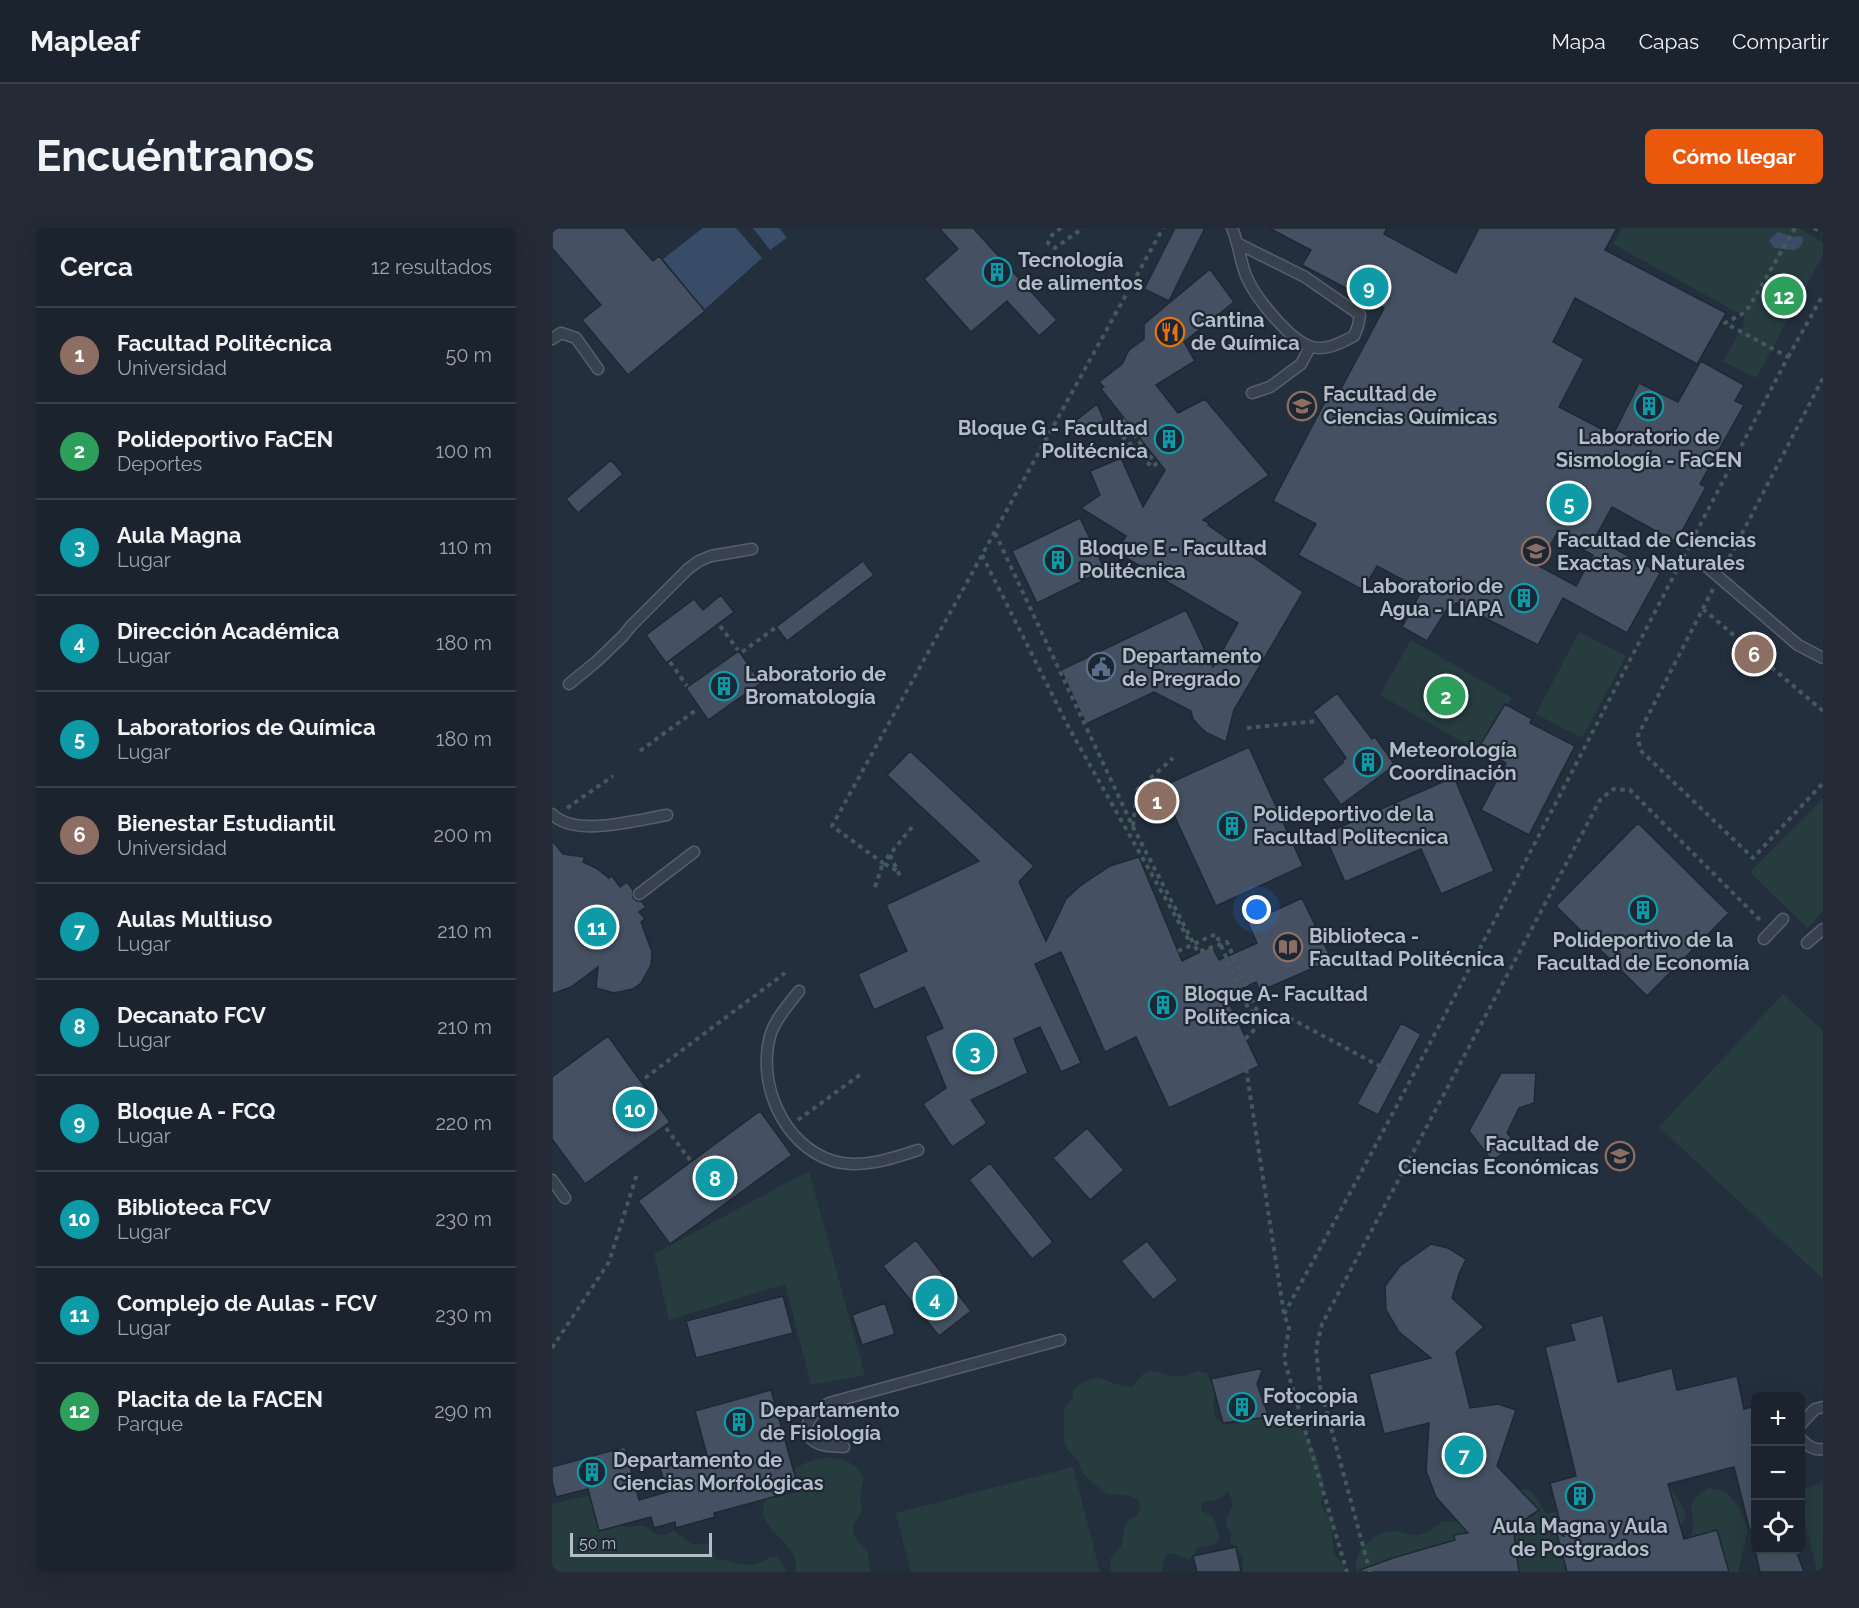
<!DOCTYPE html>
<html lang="es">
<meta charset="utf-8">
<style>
body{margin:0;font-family:Raleway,sans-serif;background:#242b36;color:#f1f3f6}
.controls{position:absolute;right:18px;bottom:18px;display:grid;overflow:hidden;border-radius:9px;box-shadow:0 6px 24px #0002}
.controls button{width:54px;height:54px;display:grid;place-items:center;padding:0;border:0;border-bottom:2px solid #39404a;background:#1b232e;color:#f1f3f6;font:30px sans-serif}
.scale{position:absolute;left:18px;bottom:15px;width:142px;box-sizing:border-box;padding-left:6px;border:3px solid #b4bcc9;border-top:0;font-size:16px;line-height:21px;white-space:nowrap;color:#b4bcc9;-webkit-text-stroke:4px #1d2633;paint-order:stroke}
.you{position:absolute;left:705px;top:682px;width:21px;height:21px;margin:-15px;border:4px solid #fff;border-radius:50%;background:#1a73e8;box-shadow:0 0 0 9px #1a73e833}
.badge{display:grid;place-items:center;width:39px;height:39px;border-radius:50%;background:#ea580c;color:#fff;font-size:20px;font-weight:700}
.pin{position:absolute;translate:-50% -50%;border:3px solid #fff;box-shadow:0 2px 6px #0006}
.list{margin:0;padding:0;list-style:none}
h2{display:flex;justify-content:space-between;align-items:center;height:78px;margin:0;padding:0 24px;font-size:26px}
h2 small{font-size:20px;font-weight:400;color:#a0a4aa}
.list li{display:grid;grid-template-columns:39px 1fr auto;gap:18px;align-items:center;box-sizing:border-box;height:96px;padding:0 24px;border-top:2px solid #39404a}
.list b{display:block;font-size:22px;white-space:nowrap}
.list p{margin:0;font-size:20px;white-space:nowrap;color:#a0a4aa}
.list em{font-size:20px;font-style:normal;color:#a0a4aa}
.icon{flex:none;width:33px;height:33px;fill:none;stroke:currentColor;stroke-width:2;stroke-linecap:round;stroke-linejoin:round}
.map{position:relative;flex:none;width:1271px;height:1344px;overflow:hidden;border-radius:9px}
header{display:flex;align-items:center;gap:36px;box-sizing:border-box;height:84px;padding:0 30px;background:#1b232e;border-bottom:2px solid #39404a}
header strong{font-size:28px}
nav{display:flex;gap:33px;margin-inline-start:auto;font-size:21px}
.intro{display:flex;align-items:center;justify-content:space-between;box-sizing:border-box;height:144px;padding:0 36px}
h1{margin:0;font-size:42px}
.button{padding:15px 27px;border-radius:9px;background:#ea580c;color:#fff;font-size:21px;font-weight:700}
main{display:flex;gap:36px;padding:0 36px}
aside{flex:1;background:#1b232e;border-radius:9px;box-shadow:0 6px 24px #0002}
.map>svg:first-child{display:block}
</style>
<header>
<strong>Mapleaf</strong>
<nav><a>Mapa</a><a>Capas</a><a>Compartir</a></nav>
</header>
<div class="intro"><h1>Encuéntranos</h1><a class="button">Cómo llegar</a></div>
<main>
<aside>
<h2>Cerca<small>12 resultados</small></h2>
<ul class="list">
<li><span class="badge" style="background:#8d6e63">1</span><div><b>Facultad Politécnica</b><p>Universidad</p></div><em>50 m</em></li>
<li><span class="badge" style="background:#2e9e5b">2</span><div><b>Polideportivo FaCEN</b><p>Deportes</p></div><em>100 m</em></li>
<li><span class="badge" style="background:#0f9aa8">3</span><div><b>Aula Magna</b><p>Lugar</p></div><em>110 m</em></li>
<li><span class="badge" style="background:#0f9aa8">4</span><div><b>Dirección Académica</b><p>Lugar</p></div><em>180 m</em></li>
<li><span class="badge" style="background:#0f9aa8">5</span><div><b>Laboratorios de Química</b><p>Lugar</p></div><em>180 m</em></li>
<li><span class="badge" style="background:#8d6e63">6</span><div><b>Bienestar Estudiantil</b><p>Universidad</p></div><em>200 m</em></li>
<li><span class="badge" style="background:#0f9aa8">7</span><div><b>Aulas Multiuso</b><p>Lugar</p></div><em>210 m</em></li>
<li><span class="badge" style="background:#0f9aa8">8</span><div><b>Decanato FCV</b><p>Lugar</p></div><em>210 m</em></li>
<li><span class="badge" style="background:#0f9aa8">9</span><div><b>Bloque A - FCQ</b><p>Lugar</p></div><em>220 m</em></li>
<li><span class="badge" style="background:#0f9aa8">10</span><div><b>Biblioteca FCV</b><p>Lugar</p></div><em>230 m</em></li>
<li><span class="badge" style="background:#0f9aa8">11</span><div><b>Complejo de Aulas - FCV</b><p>Lugar</p></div><em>230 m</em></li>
<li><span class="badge" style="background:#2e9e5b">12</span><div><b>Placita de la FACEN</b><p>Parque</p></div><em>290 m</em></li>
</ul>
</aside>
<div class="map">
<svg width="1271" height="1344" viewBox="0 0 1271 1344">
<rect width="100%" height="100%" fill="#242f3e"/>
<path fill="#263c3f" d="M 1070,0 L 1247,0 L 1271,15 L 1271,27 L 1204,150 L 1171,133 L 1191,99 L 1192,88 L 1061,16 Z
M 1027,404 L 1074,428 L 1030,510 L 984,486 Z
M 859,412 L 960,470 L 928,524 L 828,467 Z
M 1271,570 L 1271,683 L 1255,700 L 1198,644 Z
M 1231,766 L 1271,803 L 1271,1051 L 1107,899 Z
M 257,943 L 313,1147 L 259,1157 L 233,1056 L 117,1092 L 102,1026 Z
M 598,1143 C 614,1145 630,1154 644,1143 L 655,1145 C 657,1151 661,1157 662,1162 C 663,1170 660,1180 664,1189 C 673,1205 695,1190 707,1191 C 713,1191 718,1196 725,1196 C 735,1196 743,1193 750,1202 C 761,1215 772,1245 772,1262 C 772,1267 769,1271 769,1275 C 770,1283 777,1290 782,1294 C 778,1306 782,1314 781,1325 L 797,1344 L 691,1344 C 691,1325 690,1327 678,1314 L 680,1306 L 675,1300 L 673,1292 L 681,1278 L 677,1263 L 665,1272 L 650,1274 L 649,1282 L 662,1290 C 663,1298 667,1304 667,1312 L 660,1317 L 644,1320 L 642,1327 L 636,1332 L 621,1325 L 614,1327 L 611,1334 L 610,1344 L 559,1344 L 558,1331 L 569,1319 L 573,1296 L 585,1287 L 589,1279 L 586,1272 L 579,1268 L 555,1266 L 531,1246 L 526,1232 L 515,1221 L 512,1213 L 512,1182 L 521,1169 L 521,1162 C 551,1137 551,1159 581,1159 L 591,1146 Z
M 273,1230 C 291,1230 305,1234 312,1251 L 308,1267 L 310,1283 L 302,1296 L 301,1304 L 304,1311 L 316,1324 L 318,1344 L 243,1344 C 254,1310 179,1299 228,1253 C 241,1240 255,1232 273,1230 Z
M 521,1239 L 548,1344 L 359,1344 L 344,1285 Z
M 1271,1254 L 1271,1344 L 1265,1344 L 1249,1278 L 1249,1262 Z
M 1110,1256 L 1118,1259 L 1134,1285 L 1132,1292 L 1115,1318 L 1104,1344 L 962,1344 L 953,1264 L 977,1261 C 984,1268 988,1278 995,1286 L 1003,1284 L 1004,1277 Z
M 1156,1260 L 1172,1263 L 1178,1268 L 1187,1280 L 1196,1302 L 1186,1344 L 1119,1344 L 1129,1319 L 1140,1307 L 1141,1292 L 1139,1277 L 1143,1270 Z
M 38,1267 L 69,1298 C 76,1300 82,1297 89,1298 C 104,1301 103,1314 121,1303 L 140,1316 L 158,1316 L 164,1331 C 176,1332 192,1339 203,1336 C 212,1334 215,1328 226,1329 L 235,1344 L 0,1344 L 0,1276 Z
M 891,1293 L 908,1295 L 918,1302 L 912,1309 L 924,1344 L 805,1344 C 798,1323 824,1302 844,1303 C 852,1304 859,1309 867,1307 C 875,1305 883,1298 891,1293 Z"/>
<path fill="#394c67" d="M 151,0 L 184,0 L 210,30 L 152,82 L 111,31 Z
M 201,0 L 227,0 L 235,10 L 218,22 Z
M 1226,4 L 1241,9 L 1249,8 L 1252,11 L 1249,18 L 1243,22 L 1222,20 L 1217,12 Z"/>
<path fill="#455162" stroke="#1f2835" stroke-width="1.5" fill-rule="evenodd" d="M 0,0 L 72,0 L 101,33 L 107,28 L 153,83 L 76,147 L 30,92 L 49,77 L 0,20 Z
M 387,0 L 421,0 L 505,92 L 487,108 L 455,73 L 419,104 L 372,51 L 406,21 Z
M 623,0 L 653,0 L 617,73 L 592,61 Z
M 717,0 L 835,0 L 832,6 L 904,45 L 927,0 L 1065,0 L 1053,22 L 1174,85 L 1145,136 L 1023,70 L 1001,114 L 1032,131 L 1007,179 L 1061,207 L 1087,155 L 1126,174 L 1149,133 L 1192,157 L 1183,173 L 1192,177 L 1148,256 L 1154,259 L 1124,314 L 1060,279 L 1043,310 L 1108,345 L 1075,405 L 1011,370 L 986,417 L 904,375 L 901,380 L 897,378 L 875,413 L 850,399 L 870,362 L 825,338 L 811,362 L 746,327 L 764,296 L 721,273 L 777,166 L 784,170 L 832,80 L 750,37 L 759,22 ZM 1004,307 L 1041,327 L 1024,358 L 987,338 Z
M 658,41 L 682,74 L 632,114 L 643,133 L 604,157 L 626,185 L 653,171 L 717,247 L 651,292 L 657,295 L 656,297 L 751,364 L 682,482 L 674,514 L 655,505 L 648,499 L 641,491 L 639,483 L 602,464 L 534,496 L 509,442 L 634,382 L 661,439 L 686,395 L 564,324 L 574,308 L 529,280 L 548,267 L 538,243 L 569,230 L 591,279 L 613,242 L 549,161 L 552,159 L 547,154 L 570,136 L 577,122 L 592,111 L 592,96 Z
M 545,176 L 552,192 L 532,208 L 522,194 Z
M 59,232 L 71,246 L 26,285 L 14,271 Z
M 528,290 L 553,342 L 485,375 L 460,323 Z
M 311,333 L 322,347 L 235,413 L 224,399 Z
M 169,367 L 182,384 L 114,435 L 94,407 L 142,371 L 151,382 Z
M 187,423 L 209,455 L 156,492 L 134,460 Z
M 785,465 L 820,511 L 823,509 L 843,537 L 789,577 L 770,551 L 791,535 L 790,534 L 794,530 L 761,484 Z
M 953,476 L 980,491 L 978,495 L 1023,518 L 977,607 L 929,582 L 954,535 L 927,519 Z
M 697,519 L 751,638 L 664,678 L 609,559 Z
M 358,523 L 482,638 L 467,654 L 494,713 L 514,671 L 528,658 L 558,638 L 587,629 L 630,733 L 660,718 L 667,732 L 705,715 L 696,695 L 750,670 L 780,732 L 708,763 L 704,754 L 674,768 L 707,838 L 617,880 L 584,809 L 553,824 L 509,724 L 483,736 L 529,835 L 509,844 L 488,799 L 462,811 L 476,845 L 419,872 L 435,895 L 400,919 L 371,876 L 394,860 L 373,808 L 391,800 L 372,759 L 322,782 L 306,746 L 355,723 L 334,677 L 427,633 L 335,547 Z
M 902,549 L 942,643 L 889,666 L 869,621 L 793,654 L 772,606 Z
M 1086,595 L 1177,685 L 1095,768 L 1004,678 Z
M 0,612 L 11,626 L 33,629 L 31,634 L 44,640 L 57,650 L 60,648 L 68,659 L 75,654 L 81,662 L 81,670 L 85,673 L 89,673 L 94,679 L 87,684 L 93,691 L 89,694 L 100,724 L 99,737 L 89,755 L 81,761 L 62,765 L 44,760 L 46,739 L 19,759 L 0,766 Z
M 849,795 L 869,806 L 826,887 L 805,876 Z
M 56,808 L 118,894 L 33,956 L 0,911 L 0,849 Z
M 949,845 L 984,845 L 982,875 L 967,880 L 955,905 L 964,915 L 940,933 L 917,903 Z
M 208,883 L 240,927 L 118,1016 L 86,973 Z
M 535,900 L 572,942 L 538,972 L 501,930 Z
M 438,935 L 501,1014 L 480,1031 L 417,952 Z
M 364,1012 L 419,1083 L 387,1108 L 331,1038 Z
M 595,1013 L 626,1052 L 601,1072 L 569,1033 Z
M 879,1016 L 896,1020 L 914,1031 L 907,1046 L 900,1070 L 932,1099 L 904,1124 L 918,1180 L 946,1176 L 964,1182 L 945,1238 L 987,1282 L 961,1299 L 967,1344 L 808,1344 L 808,1342 L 841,1330 L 903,1312 L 902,1307 L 916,1305 L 884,1269 L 874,1243 L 877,1195 L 832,1206 L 817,1146 L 879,1130 L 847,1104 L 834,1082 L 833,1058 L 848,1038 Z
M 231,1068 L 241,1105 L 144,1130 L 134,1093 Z
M 333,1075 L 343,1106 L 310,1117 L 300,1087 Z
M 1051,1087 L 1066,1154 L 1120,1140 L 1125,1162 L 1185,1148 L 1192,1181 L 1203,1178 L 1203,1302 L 1198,1303 L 1182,1239 L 1116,1256 L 1132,1311 L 1165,1302 L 1177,1344 L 1015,1344 L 1003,1299 L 1012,1309 L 998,1255 L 1024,1248 L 993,1119 L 1023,1112 L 1018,1096 Z
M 711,1140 L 705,1156 L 717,1189 L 671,1195 L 659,1151 Z
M 219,1162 L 247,1262 L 162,1285 L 163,1289 L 124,1300 L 123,1294 L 102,1300 L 99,1289 L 47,1303 L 36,1261 L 4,1269 L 0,1253 L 0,1239 L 73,1219 L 87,1272 L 115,1264 L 108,1240 L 155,1227 L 143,1183 Z
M 684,1319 L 689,1344 L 645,1344 L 641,1328 Z
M 1203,1322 L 1244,1322 L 1252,1344 L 1208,1344 Z"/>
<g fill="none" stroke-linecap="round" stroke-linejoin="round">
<g stroke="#565f6c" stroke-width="13">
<path id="lane" d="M 680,0 C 687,16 688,34 695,50 C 704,70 736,110 757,118 C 772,124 789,115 802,108 L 806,98 L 808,87 L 753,49 L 687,16
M 0,111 L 9,105 L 24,110 L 46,141
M 700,165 L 718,159 L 749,136 L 758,119
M 1154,338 L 1246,417 L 1271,430
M 17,456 L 44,434 L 71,408 L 79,398 L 136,341 L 147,333 L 159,328 L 200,321
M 0,586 C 24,610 84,592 115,587
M 87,666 L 142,624
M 1212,711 L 1231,691
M 1255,715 L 1271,701
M 247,763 C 237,776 224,790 219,805 C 204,853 230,917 281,933 C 309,941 339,931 366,922
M 0,952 L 13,970
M 1248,1197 L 1263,1181 L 1271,1179
M 1248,1210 C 1255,1217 1261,1223 1271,1221
M 292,1219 C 283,1218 270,1219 262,1213 C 243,1200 265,1182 277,1175 L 508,1112"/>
</g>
<path stroke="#44595c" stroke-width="4" stroke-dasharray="4.5 4.5" stroke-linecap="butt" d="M 509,0 L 500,7 L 496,15 L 503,20 L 531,0
M 1262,0 L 1271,5
M 1236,129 L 1271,67
M 558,195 L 600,239 L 604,236 L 568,188
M 443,305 L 581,599 L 646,724 L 675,714 L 710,794 L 690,814 L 732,1086 L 737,1100 L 732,1131 L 795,1344
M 430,327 L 517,500 L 638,714
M 1173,338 L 1271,150
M 1161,361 L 1086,507 L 1088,522 L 1201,630 L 1271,555
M 1151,381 L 1271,483
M 168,398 L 186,422
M 190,424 L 223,400
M 118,434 L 135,458
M 695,500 L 765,493
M 88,523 L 144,482
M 15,580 L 61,548
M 581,598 L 585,562 L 621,530
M 360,599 L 331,635 L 280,598 L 611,0
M 338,627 L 349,650
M 323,659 L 331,635 L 348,644
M 626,723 L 664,706 L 697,782 L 729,796 L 736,789 L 846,848
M 93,850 L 233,745
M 246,892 L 309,846
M 114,900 L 138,932
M 732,1086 C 906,770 1068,448 1236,129 L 1173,95 L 1190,86 L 1197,79 L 1243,0
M 0,1120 L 57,1034 L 85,946
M 818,1344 L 768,1159 L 764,1121 L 770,1096 L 1048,572 L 1061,561 L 1078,562 L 1210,694"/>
<use href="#lane" stroke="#38414e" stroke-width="10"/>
</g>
<defs>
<g id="building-ring" transform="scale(1.5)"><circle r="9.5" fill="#1d2633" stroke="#0f9aa8" stroke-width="1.5"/><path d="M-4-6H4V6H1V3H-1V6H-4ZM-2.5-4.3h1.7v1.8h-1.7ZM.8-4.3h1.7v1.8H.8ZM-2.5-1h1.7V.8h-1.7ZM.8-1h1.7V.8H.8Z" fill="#0f9aa8"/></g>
<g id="restaurant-ring" transform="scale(1.5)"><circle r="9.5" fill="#1d2633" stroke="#e8710a" stroke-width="1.5"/><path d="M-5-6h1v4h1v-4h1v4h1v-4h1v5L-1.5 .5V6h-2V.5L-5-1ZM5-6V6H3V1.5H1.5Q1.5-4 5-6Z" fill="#e8710a"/></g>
<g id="university-ring" transform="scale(1.5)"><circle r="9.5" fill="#1d2633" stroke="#8d6e63" stroke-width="1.5"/><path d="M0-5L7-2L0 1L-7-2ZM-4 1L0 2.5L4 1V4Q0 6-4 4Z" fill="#8d6e63"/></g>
<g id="civic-ring" transform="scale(1.5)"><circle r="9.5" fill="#1d2633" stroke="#5c6f8a" stroke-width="1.5"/><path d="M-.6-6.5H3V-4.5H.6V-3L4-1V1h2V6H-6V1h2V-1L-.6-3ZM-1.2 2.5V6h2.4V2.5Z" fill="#5c6f8a"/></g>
<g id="library-ring" transform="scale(1.5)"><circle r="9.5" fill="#1d2633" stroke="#8d6e63" stroke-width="1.5"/><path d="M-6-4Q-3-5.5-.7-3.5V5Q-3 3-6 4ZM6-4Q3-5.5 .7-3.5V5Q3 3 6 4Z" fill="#8d6e63"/></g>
</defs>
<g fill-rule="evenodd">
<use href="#building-ring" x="445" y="44"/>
<use href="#restaurant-ring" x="618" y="104"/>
<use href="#university-ring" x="750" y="178"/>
<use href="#building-ring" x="1097" y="178"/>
<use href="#building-ring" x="617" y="211"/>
<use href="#university-ring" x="984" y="323"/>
<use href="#building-ring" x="506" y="332"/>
<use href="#building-ring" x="972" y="370"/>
<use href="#civic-ring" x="549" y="439"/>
<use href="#building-ring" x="172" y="458"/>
<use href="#building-ring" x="816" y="534"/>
<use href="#building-ring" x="680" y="598"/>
<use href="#building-ring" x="1091" y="682"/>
<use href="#library-ring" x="736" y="719"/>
<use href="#building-ring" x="611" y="777"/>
<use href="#university-ring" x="1068" y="928"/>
<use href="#building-ring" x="690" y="1179"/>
<use href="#building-ring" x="187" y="1194"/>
<use href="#building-ring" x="40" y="1244"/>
<use href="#building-ring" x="1028" y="1268"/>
</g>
<g text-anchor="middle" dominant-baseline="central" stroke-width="4.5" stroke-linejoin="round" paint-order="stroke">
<g font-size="20" font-weight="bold" fill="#b4bcc9" stroke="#1d2633" text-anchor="start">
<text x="466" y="32">Tecnología<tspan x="466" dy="23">de alimentos</tspan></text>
<text x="639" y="92">Cantina<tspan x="639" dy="23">de Química</tspan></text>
<text x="771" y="166">Facultad de<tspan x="771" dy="23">Ciencias Químicas</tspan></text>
<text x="596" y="200" text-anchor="end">Bloque G - Facultad<tspan x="596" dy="23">Politécnica</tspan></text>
<text x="1097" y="209" text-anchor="middle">Laboratorio de<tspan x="1097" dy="23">Sismología - FaCEN</tspan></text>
<text x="1005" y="312">Facultad de Ciencias<tspan x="1005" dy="23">Exactas y Naturales</tspan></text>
<text x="527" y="320">Bloque E - Facultad<tspan x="527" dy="23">Politécnica</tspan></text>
<text x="951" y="358" text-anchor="end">Laboratorio de<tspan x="951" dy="23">Agua - LIAPA</tspan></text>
<text x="570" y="428">Departamento<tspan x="570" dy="23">de Pregrado</tspan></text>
<text x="193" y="446">Laboratorio de<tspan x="193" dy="23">Bromatología</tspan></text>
<text x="837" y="522">Meteorología<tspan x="837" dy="23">Coordinación</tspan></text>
<text x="701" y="586">Polideportivo de la<tspan x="701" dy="23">Facultad Politecnica</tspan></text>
<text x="757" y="708">Biblioteca -<tspan x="757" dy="23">Facultad Politécnica</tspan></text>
<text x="1091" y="712" text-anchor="middle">Polideportivo de la<tspan x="1091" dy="23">Facultad de Economía</tspan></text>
<text x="632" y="766">Bloque A- Facultad<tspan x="632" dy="23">Politecnica</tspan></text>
<text x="1047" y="916" text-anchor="end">Facultad de<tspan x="1047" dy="23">Ciencias Económicas</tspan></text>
<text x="711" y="1168">Fotocopia<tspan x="711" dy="23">veterinaria</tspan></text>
<text x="208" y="1182">Departamento<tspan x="208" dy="23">de Fisiología</tspan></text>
<text x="61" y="1232">Departamento de<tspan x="61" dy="23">Ciencias Morfológicas</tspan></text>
<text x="1028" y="1298" text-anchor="middle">Aula Magna y Aula<tspan x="1028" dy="23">de Postgrados</tspan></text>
</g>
</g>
</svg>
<div class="controls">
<button>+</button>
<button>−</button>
<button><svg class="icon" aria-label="locate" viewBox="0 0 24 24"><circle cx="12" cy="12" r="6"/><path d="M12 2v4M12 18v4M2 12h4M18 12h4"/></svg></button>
</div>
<div class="scale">50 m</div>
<div class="you"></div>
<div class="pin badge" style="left:605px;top:573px;background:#8d6e63">1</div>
<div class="pin badge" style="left:894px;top:468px;background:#2e9e5b">2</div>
<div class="pin badge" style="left:423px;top:824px;background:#0f9aa8">3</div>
<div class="pin badge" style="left:383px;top:1070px;background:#0f9aa8">4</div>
<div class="pin badge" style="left:1017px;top:275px;background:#0f9aa8">5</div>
<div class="pin badge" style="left:1202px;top:426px;background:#8d6e63">6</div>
<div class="pin badge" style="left:912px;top:1227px;background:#0f9aa8">7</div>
<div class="pin badge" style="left:163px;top:950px;background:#0f9aa8">8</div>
<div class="pin badge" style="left:817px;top:59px;background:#0f9aa8">9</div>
<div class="pin badge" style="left:83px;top:881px;background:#0f9aa8">10</div>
<div class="pin badge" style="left:45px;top:699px;background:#0f9aa8">11</div>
<div class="pin badge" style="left:1232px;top:68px;background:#2e9e5b">12</div>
</div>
</main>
